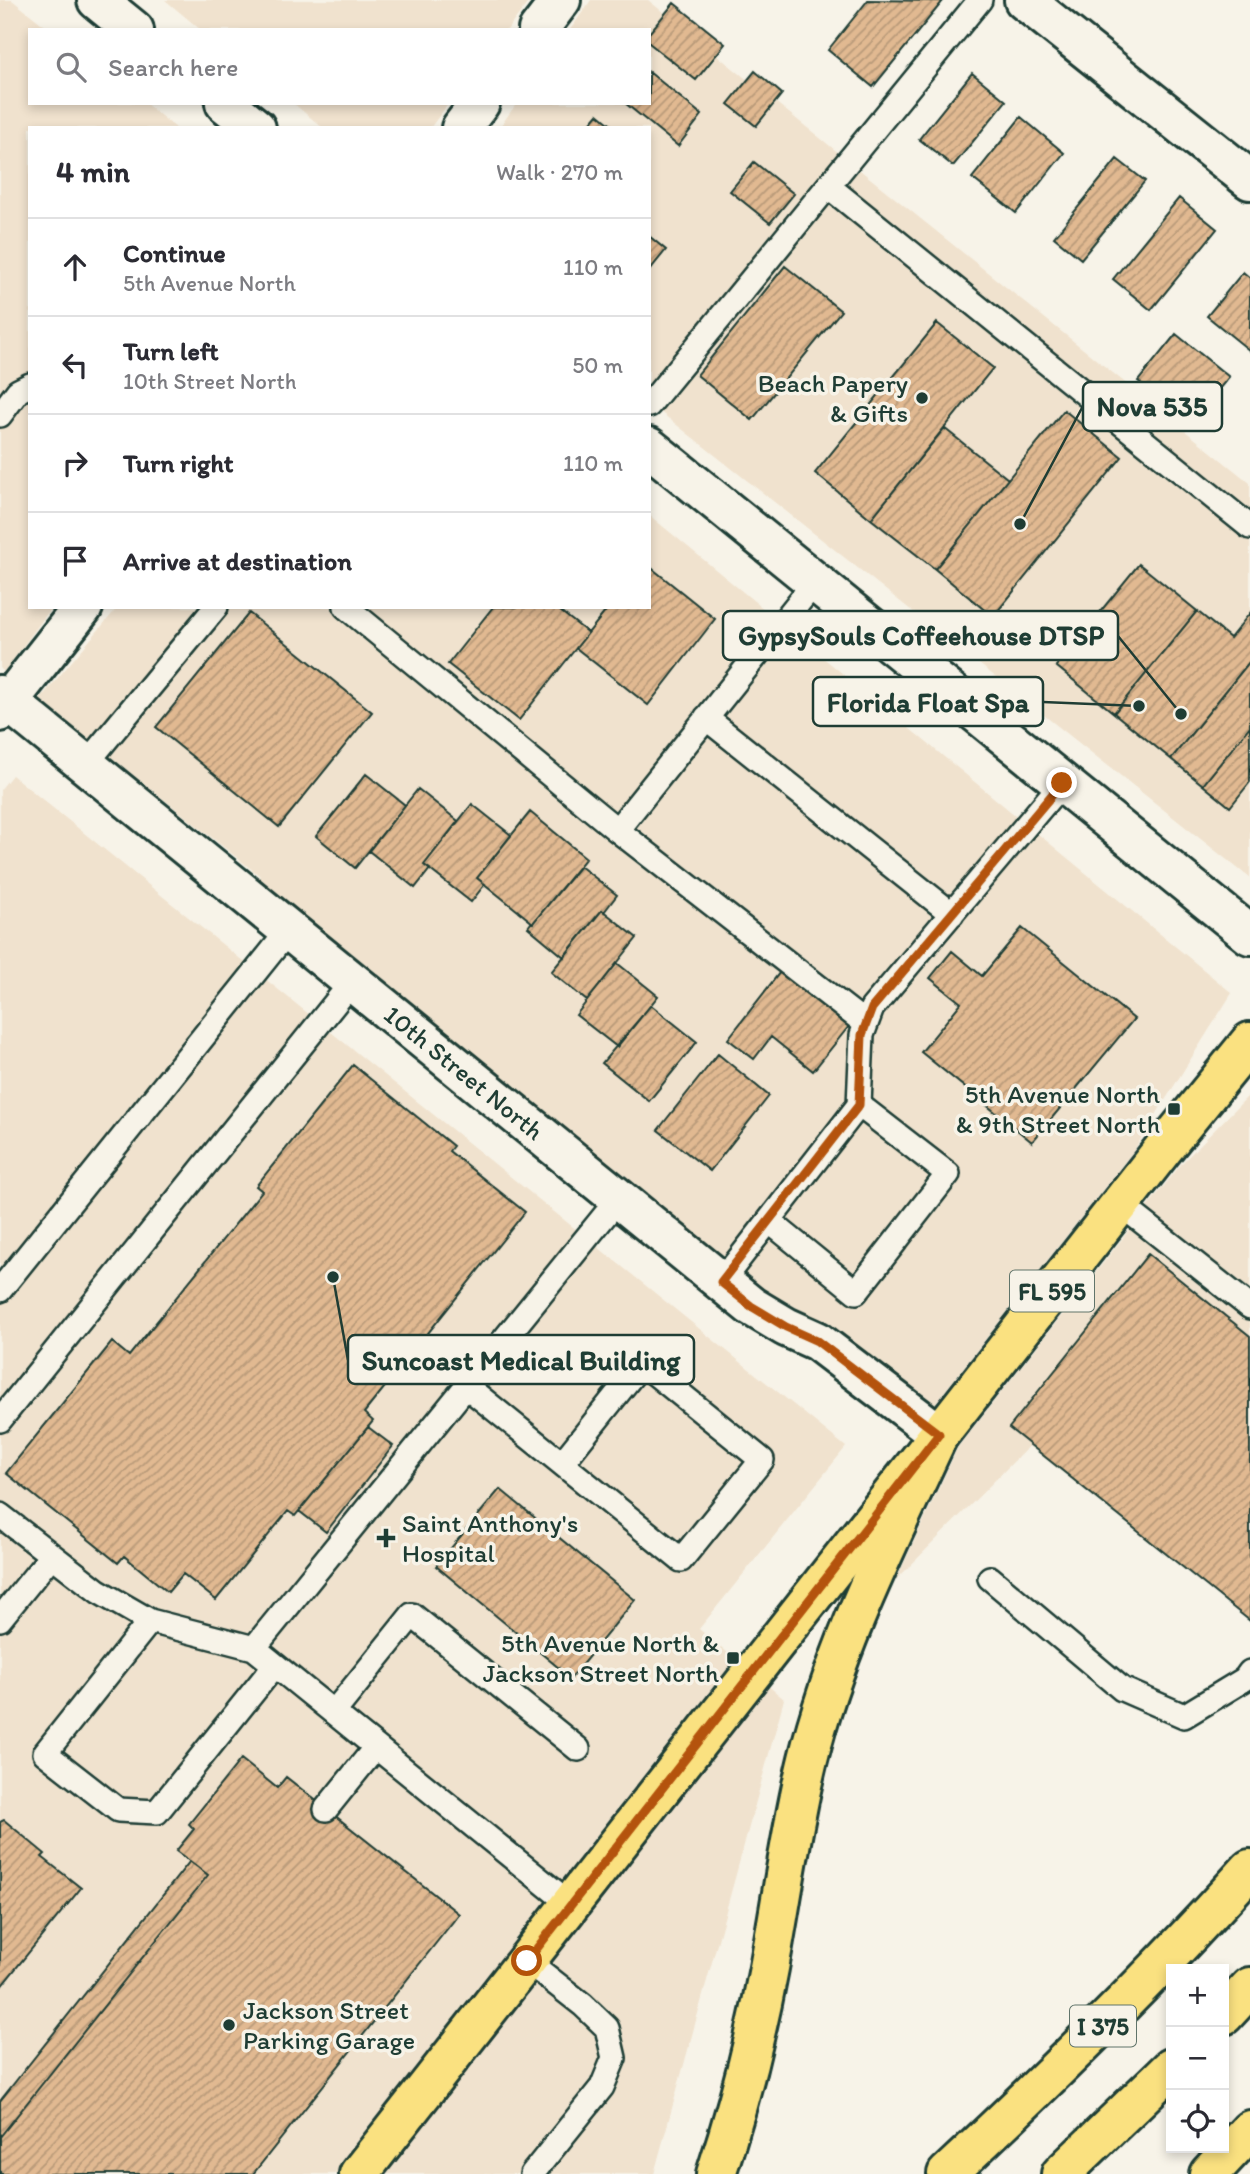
<!DOCTYPE html>
<meta charset="utf-8">
<style>
body{margin:0;font-family:Itim,sans-serif;background:#f7f7f7;color:#2b2b33}
.controls{position:absolute;right:21px;bottom:21px;display:grid;overflow:hidden;border-radius:0px;box-shadow:0 4px 10px #0003}
.controls button{width:63px;height:63px;display:grid;place-items:center;padding:0;border:0;border-bottom:2px solid #e1e1e2;background:#fff;color:#2b2b33;font:35px sans-serif}
.stop{position:absolute;width:21px;height:21px;margin:-16px;border:5px solid #b45309;border-radius:50%;background:#fff}
.stop.end{background:#b45309;border-color:#fff;box-shadow:0 2px 7px #0008}
.list{margin:0;padding:0;list-style:none}
h2{display:flex;justify-content:space-between;align-items:center;height:91px;margin:0;padding:0 28px;font-size:30px}
h2 small{font-size:23px;font-weight:400;color:#7c7c81}
.list li{display:grid;grid-template-columns:46px 1fr auto;gap:21px;align-items:center;box-sizing:border-box;height:98px;padding:0 28px;border-top:2px solid #e1e1e2}
.list b{display:block;font-size:26px;white-space:nowrap}
.list p{margin:0;font-size:23px;white-space:nowrap;color:#7c7c81}
.list em{font-size:23px;font-style:normal;color:#7c7c81}
.icon{flex:none;width:38px;height:38px;fill:none;stroke:currentColor;stroke-width:2;stroke-linecap:round;stroke-linejoin:round}
.map{position:relative;flex:none;width:1250px;height:2174px;overflow:hidden}
.search{position:absolute;background:#fff;box-shadow:0 4px 10px #0003;left:28px;top:28px;width:623px;height:77px;display:flex;align-items:center;gap:18px;box-sizing:border-box;padding:0 24px;border-radius:0px;color:#7c7c81;font-size:26px}
.panel{position:absolute;background:#fff;box-shadow:0 4px 10px #0003;left:28px;top:126px;width:623px;height:483px;border-radius:0px}
.map>svg:first-child{display:block}
</style>
<div class="map">
<svg width="1250" height="2174" viewBox="0 0 1250 2174">
<defs>
<pattern id="building-hatch" width="6" height="6" patternUnits="userSpaceOnUse" patternTransform="scale(1.75)"><rect width="6" height="6" fill="#e1b991"/><path d="M-1 1l2-2M0 6l6-6M5 7l2-2" fill="none" stroke="#b69877"/></pattern>
</defs>
<rect width="100%" height="100%" fill="#f7f3e8"/>
<filter id="ink" filterUnits="userSpaceOnUse"><feTurbulence type="fractalNoise" baseFrequency=".0143" numOctaves="2"/><feDisplacementMap in="SourceGraphic" scale="14" xChannelSelector="R" yChannelSelector="G"/><feConvolveMatrix kernelMatrix="1 2 1 2 8 2 1 2 1" color-interpolation-filters="sRGB"/></filter>
<g filter="url(#ink)">
<path fill="#f0e2ce" d="M 0,0 L 12,0 L 50,30 L 30,30 L 30,103 L 145,103 L 176,128 L 30,128 L 30,607 L 52,607 L 4,672 L 0,668 Z
M 165,0 L 530,0 L 507,30 L 201,30 Z
M 591,0 L 648,0 L 1250,483 L 1250,878 L 649,403 L 649,128 L 499,128 L 517,103 L 649,103 L 649,30 L 570,30 Z
M 293,103 L 449,103 L 430,128 L 323,128 Z
M 649,515 L 1232,993 L 1134,1150 L 934,1405 L 829,1325 L 762,1289 L 258,878 L 260,876 L 39,700 L 118,607 L 649,607 Z
M 12,775 L 846,1447 L 699,1629 L 784,1699 L 654,2174 L 0,2174 L 0,790 Z
M 1250,1094 L 1250,1617 L 1036,1439 L 896,1580 L 958,1447 L 1182,1163 Z"/>
<path fill="url(#building-hatch)" stroke="#1f3d34" stroke-width="2" d="M 868,0 L 943,1 L 873,87 L 828,50 Z
M 674,3 L 725,44 L 696,80 L 649,43 L 649,33 Z
M 755,71 L 782,94 L 756,126 L 728,104 Z
M 649,72 L 702,115 L 678,146 L 625,103 L 649,103 Z
M 972,73 L 1006,101 L 953,166 L 919,139 Z
M 598,114 L 615,128 L 586,128 Z
M 1021,117 L 1064,153 L 1016,213 L 972,178 Z
M 1117,159 L 1145,181 L 1081,259 L 1054,237 Z
M 754,162 L 794,194 L 770,223 L 730,191 Z
M 1179,198 L 1217,229 L 1151,310 L 1113,279 Z
M 649,236 L 666,250 L 649,271 Z
M 785,266 L 841,311 L 752,420 L 697,375 Z
M 1243,272 L 1250,278 L 1250,351 L 1207,316 Z
M 937,323 L 993,368 L 871,519 L 815,473 Z
M 1176,334 L 1229,377 L 1191,423 L 1138,381 Z
M 1064,410 L 1122,457 L 993,617 L 935,569 Z
M 944,428 L 1008,479 L 935,569 L 871,519 Z
M 1139,564 L 1197,611 L 1114,713 L 1056,666 Z
M 649,566 L 715,619 L 648,705 L 576,648 L 609,607 L 649,607 Z
M 493,607 L 555,607 L 588,633 L 519,720 L 448,664 Z
M 1197,611 L 1230,638 L 1250,613 L 1250,661 L 1171,759 L 1114,713 Z
M 249,613 L 372,712 L 279,827 L 156,727 Z
M 1250,661 L 1250,726 L 1203,785 L 1171,759 Z
M 1250,726 L 1250,782 L 1230,807 L 1203,785 Z
M 366,774 L 405,805 L 355,868 L 316,836 Z
M 418,789 L 458,821 L 424,865 L 430,869 L 415,888 L 369,851 Z
M 472,804 L 511,835 L 477,878 L 485,884 L 471,902 L 424,865 Z
M 530,812 L 586,858 L 533,923 L 477,878 Z
M 580,866 L 617,895 L 604,912 L 602,910 L 564,957 L 528,927 L 531,923 L 533,923 Z
M 602,910 L 637,938 L 587,1001 L 551,972 Z
M 1022,928 L 1134,1019 L 1032,1142 L 921,1052 L 961,1003 L 930,978 L 952,951 L 982,976 Z
M 617,963 L 658,996 L 617,1047 L 576,1015 Z
M 780,972 L 849,1026 L 813,1071 L 771,1037 L 754,1059 L 728,1039 Z
M 651,1005 L 697,1042 L 649,1101 L 602,1063 Z
M 718,1054 L 769,1096 L 710,1171 L 658,1130 Z
M 353,1065 L 453,1146 L 449,1151 L 525,1212 L 364,1413 L 373,1421 L 295,1516 L 288,1511 L 216,1600 L 183,1574 L 168,1592 L 124,1556 L 118,1563 L 6,1473 L 112,1342 L 129,1356 L 262,1191 L 256,1186 Z
M 1148,1254 L 1250,1336 L 1250,1621 L 1009,1428 Z
M 368,1427 L 393,1446 L 326,1532 L 299,1511 Z
M 500,1489 L 635,1600 L 571,1678 L 436,1566 Z
M 241,1759 L 277,1788 L 286,1777 L 459,1914 L 253,2174 L 0,2174 L 0,2137 L 208,1875 L 176,1851 L 194,1829 L 189,1824 Z
M 4,1820 L 45,1854 L 42,1857 L 81,1888 L 0,1988 L 0,1822 Z
M 190,1861 L 208,1875 L 0,2137 L 0,2101 Z"/>
<g fill="none" stroke-linecap="round" stroke-linejoin="round">
<g stroke="#1f3d34" stroke-width="28">
<path id="lane" d="M 980,0 L 828,186 L 1250,527
M 649,405 L 828,186
M 0,415 L 18,391 L 30,385
M 346,607 L 617,830 L 866,1024
M 706,718 L 952,914
M 86,764 L 216,607
M 617,830 L 815,582
M 1120,1204 L 1250,1307
M 769,1221 L 856,1292 L 948,1174 L 859,1105
M 721,1282 L 859,1105 L 862,1035 L 872,1008 L 1062,783
M 0,1290 L 289,930
M 466,1386 L 681,1560 L 762,1460 L 642,1363 L 562,1463
M 0,1420 L 353,981
M 0,1515 L 98,1591 L 150,1621 L 254,1648 L 570,1904
M 990,1578 L 1122,1689 L 1184,1716 L 1245,1679 L 1250,1672
M 0,1619 L 51,1556
M 150,1621 L 45,1753 L 118,1810 L 157,1812 L 275,1665
M 254,1648 L 619,1198
M 334,1712 L 412,1615 L 578,1749
M 326,1809 L 376,1747
M 527,1961 L 583,2005 L 607,2028 L 614,2058 L 602,2087 L 532,2174"/>
</g>
<g stroke="#1f3d34" stroke-width="44">
<g id="street">
<path d="M 1024,0 L 1250,180"/>
<path id="s1" d="M 0,695 L 751,1306 L 786,1327 L 817,1341 L 939,1434"/>
</g>
</g>
<g stroke="#1f3d34" stroke-width="44">
<path id="secondary" d="M 97,0 L 134,30
M 538,30 L 561,0
M 225,103 L 256,128
M 461,128 L 480,103
M 649,447 L 1250,935
M 0,712 L 83,607"/>
</g>
<g stroke="#1f3d34" stroke-width="44">
<path id="primary" d="M 359,2174 L 1164,1148 L 1250,1042"/>
</g>
<g stroke="#1f3d34" stroke-width="44">
<path id="highway" d="M 1224,2015 L 1250,1987
M 716,2174 C 738,2107 756,2038 769,1968 C 782,1899 791,1828 808,1759 C 836,1645 890,1540 939,1434
M 947,2174 C 1052,2076 1154,1976 1250,1869
M 1061,2174 L 1171,2068
M 1209,2174 L 1250,2130"/>
</g>
<use href="#lane" stroke="#f7f3e8" stroke-width="23"/>
<use href="#street" stroke="#f7f3e8" stroke-width="38"/>
<use href="#secondary" stroke="#f7f3e8" stroke-width="38"/>
<use href="#primary" stroke="#fae180" stroke-width="38"/>
<use href="#highway" stroke="#fae180" stroke-width="38"/>
</g>
</g>
<g fill="none" stroke-linecap="round" stroke-linejoin="round" filter="url(#ink)">
<path stroke="#b45309" stroke-width="9" d="M 527,1961 L 939,1434 L 817,1341 L 786,1327 L 751,1306 L 721,1282 L 859,1105 L 862,1035 L 872,1008 L 1062,783"/>
</g>
<g fill="#1f3d34" stroke="#f7f3e8" stroke-width="2.5">
<circle cx="922" cy="398" r="7"/>
<rect x="1167" y="1102" width="14" height="14" rx="3.5"/>
<path d="M382.5 1527.5h7v7h7v7h-7v7h-7v-7h-7v-7h7z"/>
<rect x="726" y="1651" width="14" height="14" rx="3.5"/>
<circle cx="229" cy="2025" r="7"/>
</g>
<g text-anchor="middle" dominant-baseline="central" stroke-width="7" stroke-linejoin="round" paint-order="stroke">
<g fill="#f7f3e8" stroke="#60746a" stroke-width="2">
<rect x="1010" y="1270.5" width="84" height="41" rx="5"/>
<rect x="1070" y="2005.5" width="66" height="41" rx="5"/>
</g>
<g font-size="24" font-weight="bold" fill="#1f3d34">
<text x="1052" y="1291">FL 595</text>
<text x="1103" y="2026">I 375</text>
</g>
<g font-size="26" fill="#1f3d34" stroke="#f7f3e8" text-anchor="end">
<text x="908" y="383">Beach Papery<tspan x="908" dy="30">&amp; Gifts</tspan></text>
<text x="1160" y="1094">5th Avenue North<tspan x="1160" dy="30">&amp; 9th Street North</tspan></text>
<text x="402" y="1523" text-anchor="start">Saint Anthony's<tspan x="402" dy="30">Hospital</tspan></text>
<text x="719" y="1643">5th Avenue North &amp;<tspan x="719" dy="30">Jackson Street North</tspan></text>
<text x="243" y="2010" text-anchor="start">Jackson Street<tspan x="243" dy="30">Parking Garage</tspan></text>
</g>
<g font-size="26" fill="#1f3d34" stroke="#f7f3e8">
<text stroke="none"><textPath href="#s1" startOffset="598">10th Street North</textPath></text>
</g>
</g>
<path fill="none" stroke="#1f3d34" stroke-width="2.5" d="M1020 524L1083 406M1181 714L1118 636M1139 706L1043 702M333 1277L348 1360"/>
<g fill="#1f3d34" stroke="#f7f3e8" stroke-width="2.5">
<circle cx="1020" cy="524" r="7"/>
<circle cx="1181" cy="714" r="7"/>
<circle cx="1139" cy="706" r="7"/>
<circle cx="333" cy="1277" r="7"/>
</g>
<g fill="#f7f3e8" stroke="#1f3d34" stroke-width="2.5">
<rect x="1083" y="382" width="139" height="49" rx="7"/>
<rect x="723" y="611" width="395" height="49" rx="7"/>
<rect x="813" y="677" width="230" height="49" rx="7"/>
<rect x="348" y="1335" width="346" height="49" rx="7"/>
</g>
<g font-size="28" text-anchor="middle" font-weight="bold" fill="#1f3d34">
<text x="1152" y="416">Nova 535</text>
<text x="921" y="645">GypsySouls Coffeehouse DTSP</text>
<text x="928" y="712">Florida Float Spa</text>
<text x="521" y="1370">Suncoast Medical Building</text>
</g>
</svg>
<div class="controls">
<button>+</button>
<button>−</button>
<button><svg class="icon" aria-label="locate" viewBox="0 0 24 24"><circle cx="12" cy="12" r="6"/><path d="M12 2v4M12 18v4M2 12h4M18 12h4"/></svg></button>
</div>
<div class="stop" style="left:527px;top:1961px"></div>
<div class="stop end" style="left:1062px;top:783px"></div>
<div class="search"><svg class="icon" aria-label="search" viewBox="0 0 24 24"><circle cx="10" cy="10" r="6"/><path d="M15 15l6 6"/></svg>Search here</div>
<section class="panel">
<h2>4 min<small>Walk · 270 m</small></h2>
<ul class="list">
<li><svg class="icon" aria-label="ahead" viewBox="0 0 24 24"><path d="M12 20V5M6 11l6-6 6 6"/></svg><div><b>Continue</b><p>5th Avenue North</p></div><em>110 m</em></li>
<li><svg class="icon" aria-label="left" viewBox="0 0 24 24"><path d="M17 20v-9H6M10 6l-5 5 5 5"/></svg><div><b>Turn left</b><p>10th Street North</p></div><em>50 m</em></li>
<li><svg class="icon" aria-label="right" viewBox="0 0 24 24"><path d="M7 20v-9h11M14 6l5 5-5 5"/></svg><div><b>Turn right</b></div><em>110 m</em></li>
<li><svg class="icon" aria-label="arrive" viewBox="0 0 24 24"><path d="M6 21V4h12l-3 4 3 4H6"/></svg><div><b>Arrive at destination</b></div></li>
</ul>
</section>
</div>
